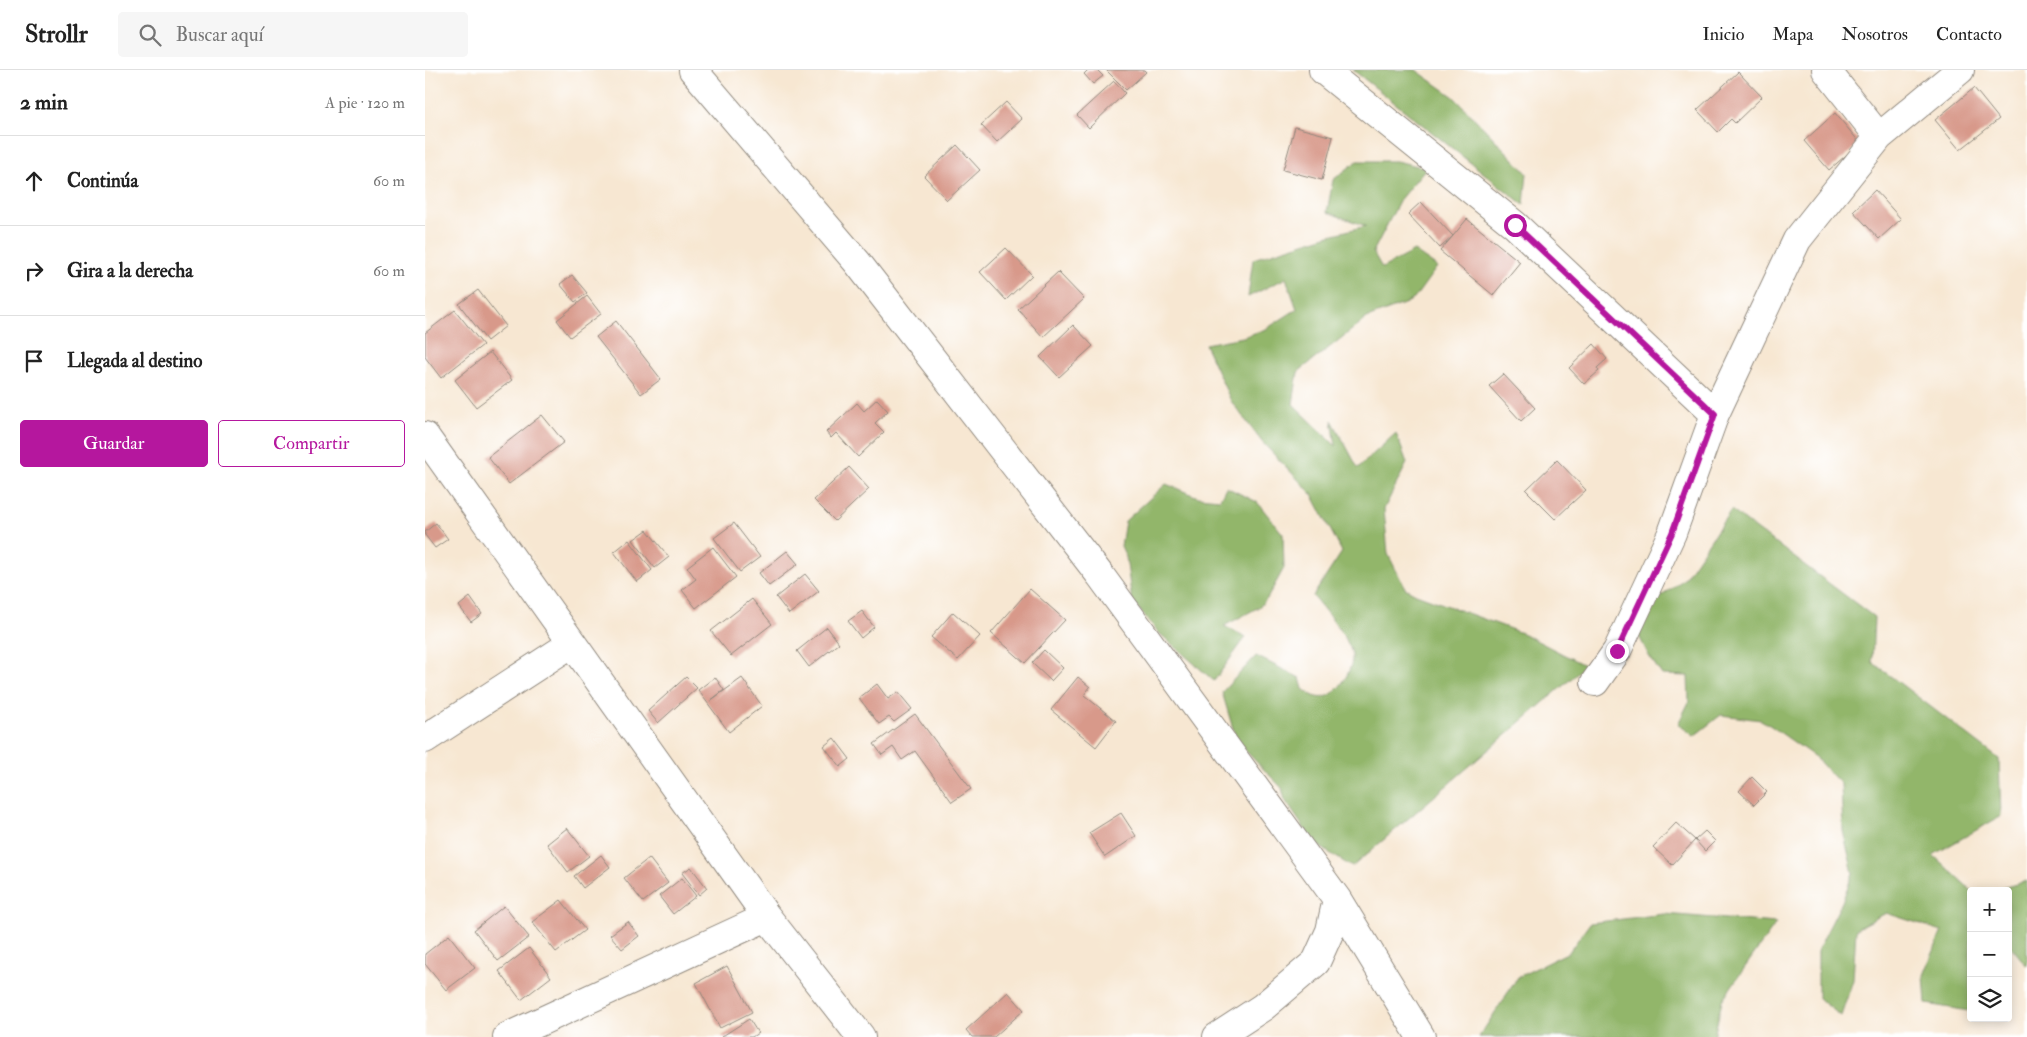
<!DOCTYPE html>
<html lang="es">
<meta charset="utf-8">
<style>
body{margin:0;font-family:"IM FELL Double Pica",serif;background:#f6f6f6;color:#222}
.controls{position:absolute;right:15px;bottom:15px;display:grid;overflow:hidden;border-radius:5px;box-shadow:0 2px 12px #0003}
.controls button{width:45px;height:45px;display:grid;place-items:center;padding:0;border:0;border-bottom:1px solid #e0e0e0;background:#fff;color:#222;font:25px sans-serif}
.stop{position:absolute;width:15px;height:15px;margin:-11px;border:4px solid #b5179e;border-radius:50%;background:#fff}
.stop.end{background:#b5179e;border-color:#fff;box-shadow:0 1px 5px #0008}
.list{margin:0;padding:0;list-style:none}
h2{display:flex;justify-content:space-between;align-items:center;height:65px;margin:0;padding:0 20px;font-size:21px}
h2 small{font-size:16px;font-weight:400;color:#767676}
.list li{display:grid;grid-template-columns:32px 1fr auto;gap:15px;align-items:center;box-sizing:border-box;height:90px;padding:0 20px;border-top:1px solid #e0e0e0}
.list b{display:block;font-size:19px;white-space:nowrap}
.list em{font-size:16px;font-style:normal;color:#767676}
.actions{display:flex;gap:10px;padding:15px 20px}
.actions a{flex:1;padding:11px 0;border:1px solid #b5179e;border-radius:5px;text-align:center;font-size:18px;color:#b5179e}
.actions .main{background:#b5179e;color:#fff}
.icon{flex:none;width:28px;height:28px;fill:none;stroke:currentColor;stroke-width:2;stroke-linecap:round;stroke-linejoin:round}
.map{position:relative;flex:none;width:1602px;height:967px;overflow:hidden}
header{display:flex;align-items:center;gap:30px;box-sizing:border-box;height:70px;padding:0 25px;background:#fff;border-bottom:1px solid #e0e0e0}
header strong{font-size:24px}
nav{display:flex;gap:28px;margin-inline-start:auto;font-size:18px}
.search{width:350px;height:45px;background:#f6f6f6;display:flex;align-items:center;gap:12px;box-sizing:border-box;padding:0 18px;border-radius:5px;color:#767676;font-size:19px}
main{display:flex}
aside{flex:1;background:#fff}
.map>svg:first-child{display:block}
</style>
<header>
<strong>Strollr</strong>
<div class="search"><svg class="icon" aria-label="search" viewBox="0 0 24 24"><circle cx="10" cy="10" r="6"/><path d="M15 15l6 6"/></svg>Buscar aquí</div>
<nav><a>Inicio</a><a>Mapa</a><a>Nosotros</a><a>Contacto</a></nav>
</header>
<main>
<aside>
<h2>2 min<small>A pie · 120 m</small></h2>
<ul class="list">
<li><svg class="icon" aria-label="ahead" viewBox="0 0 24 24"><path d="M12 20V5M6 11l6-6 6 6"/></svg><div><b>Continúa</b></div><em>60 m</em></li>
<li><svg class="icon" aria-label="right" viewBox="0 0 24 24"><path d="M7 20v-9h11M14 6l5 5-5 5"/></svg><div><b>Gira a la derecha</b></div><em>60 m</em></li>
<li><svg class="icon" aria-label="arrive" viewBox="0 0 24 24"><path d="M6 21V4h12l-3 4 3 4H6"/></svg><div><b>Llegada al destino</b></div></li>
</ul>
<div class="actions"><a class="main">Guardar</a><a>Compartir</a></div>
</aside>
<div class="map">
<svg width="1602" height="967" viewBox="0 0 1602 967">
<rect width="100%" height="100%" fill="#fff"/>
<filter id="ink" filterUnits="userSpaceOnUse"><feTurbulence type="fractalNoise" baseFrequency=".02" numOctaves="2"/><feDisplacementMap in="SourceGraphic" scale="10" xChannelSelector="R" yChannelSelector="G"/><feConvolveMatrix kernelMatrix="1 2 1 2 8 2 1 2 1" color-interpolation-filters="sRGB"/></filter>
<filter id="wash" filterUnits="userSpaceOnUse"><feTurbulence type="fractalNoise" baseFrequency=".0096" numOctaves="4" result="noise"/><feDisplacementMap in="SourceGraphic" scale="20" xChannelSelector="R" yChannelSelector="G"/><feGaussianBlur stdDeviation="1.12" result="paint"/><feColorMatrix in="noise" values="0 0 0 0 0 0 0 0 0 0 0 0 0 0 0 0 0 1.4 0 .05"/><feComposite in="paint" operator="in"/></filter>
<g filter="url(#wash)">
<rect width="100%" height="100%" fill="#f7e7d2"/>
<path fill="#92b66b" stroke="#5e704b" d="M 928,0 L 991,0 L 1029,27 L 1102,103 L 1099,135 Z
M 932,91 L 971,91 L 1001,98 L 976,128 L 948,182 L 957,198 L 989,181 L 1012,197 L 989,229 L 979,234 L 942,248 L 873,302 L 868,334 L 911,376 L 907,350 L 933,398 L 971,363 L 982,393 L 959,439 L 963,484 L 980,518 L 991,524 L 1099,564 L 1161,596 L 927,797 L 889,773 L 860,730 L 857,718 L 812,672 L 797,622 L 831,586 L 875,608 L 878,619 C 882,622 887,626 892,627 C 910,632 929,600 927,584 C 924,568 898,539 888,526 L 917,482 L 887,424 L 837,372 L 806,331 L 780,274 L 818,267 L 841,259 L 872,239 L 861,208 L 823,227 L 828,189 L 901,166 L 941,156 L 902,142 L 908,110 Z
M 741,414 L 773,427 L 795,429 L 801,417 L 832,432 L 858,464 L 859,498 L 842,529 L 834,537 L 799,556 L 821,567 L 789,611 L 733,562 L 707,531 L 701,487 L 696,476 L 700,451 Z
M 1306,440 L 1449,547 L 1447,592 L 1574,689 L 1576,746 L 1508,785 L 1547,821 L 1544,941 L 1501,934 L 1499,905 L 1517,861 L 1461,843 L 1431,859 L 1428,910 L 1416,946 L 1393,928 L 1393,879 L 1417,832 L 1428,803 L 1418,761 L 1416,714 L 1390,687 L 1346,656 L 1336,650 L 1296,645 L 1269,666 L 1253,654 L 1264,632 L 1263,606 L 1237,605 L 1224,586 L 1207,552 L 1220,524 L 1238,525 L 1259,509 Z
M 1602,811 L 1602,896 L 1583,873 L 1583,821 L 1567,821 Z
M 1239,844 L 1351,853 L 1297,930 L 1289,967 L 1054,967 L 1093,907 L 1144,882 L 1165,853 Z"/>
<g id="blocks">
<path fill="#d8998a" d="M 663,0 L 672,0 L 678,6 L 668,14 L 659,4 Z
M 681,0 L 719,0 L 721,2 L 701,20 Z
M 1313,2 L 1337,27 L 1310,53 L 1306,49 L 1293,62 L 1272,40 Z
M 689,11 L 700,23 L 664,58 L 652,45 Z
M 1549,18 L 1574,49 L 1535,80 L 1510,50 Z
M 581,32 L 597,49 L 572,72 L 556,55 Z
M 1410,43 L 1435,73 L 1404,100 L 1379,71 Z
M 870,57 L 908,67 L 897,110 L 858,100 Z
M 532,75 L 555,100 L 522,130 L 499,106 Z
M 1450,120 L 1476,149 L 1454,169 L 1428,141 Z
M 996,132 L 1028,166 L 1042,149 L 1095,192 L 1068,225 L 1015,181 L 1028,166 L 1015,178 L 983,144 Z
M 581,178 L 607,205 L 581,230 L 555,202 Z
M 633,202 L 659,229 L 618,267 L 593,239 Z
M 147,205 L 162,223 L 150,232 L 135,214 Z
M 53,220 L 81,256 L 62,271 L 34,234 Z
M 162,226 L 176,244 L 145,267 L 132,250 Z
M 30,240 L 58,275 L 16,308 L 0,287 L 0,263 Z
M 191,251 L 236,309 L 216,324 L 171,267 Z
M 648,255 L 668,276 L 634,307 L 615,287 Z
M 1169,274 L 1182,289 L 1172,298 L 1174,301 L 1159,314 L 1144,298 Z
M 65,282 L 87,310 L 51,337 L 30,310 Z
M 1078,304 L 1110,338 L 1096,351 L 1064,316 Z
M 452,329 L 463,341 L 450,353 L 459,362 L 433,387 L 411,363 L 406,368 L 401,362 L 432,333 L 439,341 Z
M 117,345 L 139,372 L 84,414 L 63,387 Z
M 1132,390 L 1161,420 L 1130,449 L 1101,420 Z
M 424,397 L 444,419 L 410,451 L 389,430 Z
M 11,453 L 23,469 L 10,478 L 0,465 L 0,462 Z
M 309,453 L 335,487 L 315,502 L 289,468 Z
M 222,460 L 244,487 L 230,498 L 208,470 Z
M 204,470 L 227,500 L 212,512 L 189,482 Z
M 288,477 L 311,507 L 271,538 L 257,520 L 271,509 L 262,497 Z
M 362,481 L 373,494 L 344,516 L 334,503 Z
M 380,504 L 394,521 L 364,544 L 351,527 Z
M 605,519 L 640,550 L 600,593 L 566,563 Z
M 45,527 L 57,544 L 46,552 L 34,536 Z
M 327,529 L 347,554 L 306,586 L 286,561 Z
M 437,541 L 449,557 L 436,568 L 423,551 Z
M 528,542 L 555,566 L 533,590 L 506,567 Z
M 402,557 L 414,573 L 384,597 L 372,581 Z
M 619,580 L 638,598 L 626,611 L 607,593 Z
M 261,607 L 272,618 L 233,653 L 223,641 Z
M 290,607 L 299,620 L 285,631 L 317,608 L 337,636 L 304,662 L 273,620 Z
M 653,607 L 665,617 L 659,625 L 691,651 L 671,677 L 626,640 Z
M 452,614 L 463,629 L 473,622 L 487,639 L 469,652 L 464,647 L 454,654 L 434,628 Z
M 490,644 L 546,719 L 527,732 L 490,681 L 477,690 L 468,677 L 457,685 L 449,674 Z
M 409,668 L 425,689 L 415,697 L 399,676 Z
M 1327,707 L 1342,722 L 1329,735 L 1314,721 Z
M 696,743 L 711,766 L 680,787 L 664,763 Z
M 1251,753 L 1270,770 L 1247,795 L 1228,777 Z
M 142,758 L 164,786 L 143,802 L 122,774 Z
M 1280,761 L 1290,771 L 1280,781 L 1270,770 Z
M 176,785 L 185,797 L 158,818 L 149,806 Z
M 224,788 L 243,813 L 218,832 L 199,808 Z
M 266,797 L 282,818 L 274,825 L 257,803 Z
M 257,808 L 271,826 L 248,844 L 234,826 Z
M 136,830 L 160,860 L 131,882 L 107,852 Z
M 79,836 L 104,867 L 73,891 L 49,860 Z
M 203,852 L 214,866 L 197,879 L 185,865 Z
M 24,865 L 50,898 L 21,920 L 0,894 L 0,884 Z
M 104,878 L 126,907 L 96,930 L 74,901 Z
M 302,896 L 327,942 L 295,958 L 271,913 Z
M 583,922 L 599,940 L 569,967 L 547,967 L 541,960 Z
M 324,949 L 333,963 L 327,967 L 296,967 Z"/>
</g>
</g>
<g filter="url(#ink)">
<use href="#blocks" fill-opacity="0" stroke="#91897e" stroke-width="1"/>
<g fill="none" stroke-linecap="round" stroke-linejoin="round">
<g stroke="#91897e" stroke-width="30">
<path id="minor" d="M 268,0 L 432,192 L 675,505 L 912,829 L 996,967
M 898,0 L 1090,155 L 1290,344
M 1401,0 L 1454,67
M 0,366 L 342,847 L 436,967
M 1170,612 L 1192,581 L 1247,463 L 1290,344 L 1372,170 L 1454,67 L 1535,0
M 0,669 L 146,574
M 82,967 L 342,847
M 792,967 L 838,937 L 891,892 L 905,861 L 912,829"/>
</g>
<use href="#minor" stroke="#fff" stroke-width="28"/>
</g>
</g>
<g fill="none" stroke-linecap="round" stroke-linejoin="round" filter="url(#ink)">
<path stroke="#b5179e" stroke-width="6" d="M 1090,155 L 1290,344 L 1247,463 L 1192,581"/>
</g>
</svg>
<div class="controls">
<button>+</button>
<button>−</button>
<button><svg class="icon" aria-label="layers" viewBox="0 0 24 24"><path d="M12 4l9 5-9 5-9-5zM3 14l9 5 9-5"/></svg></button>
</div>
<div class="stop" style="left:1090px;top:155px"></div>
<div class="stop end" style="left:1192px;top:581px"></div>
</div>
</main>
